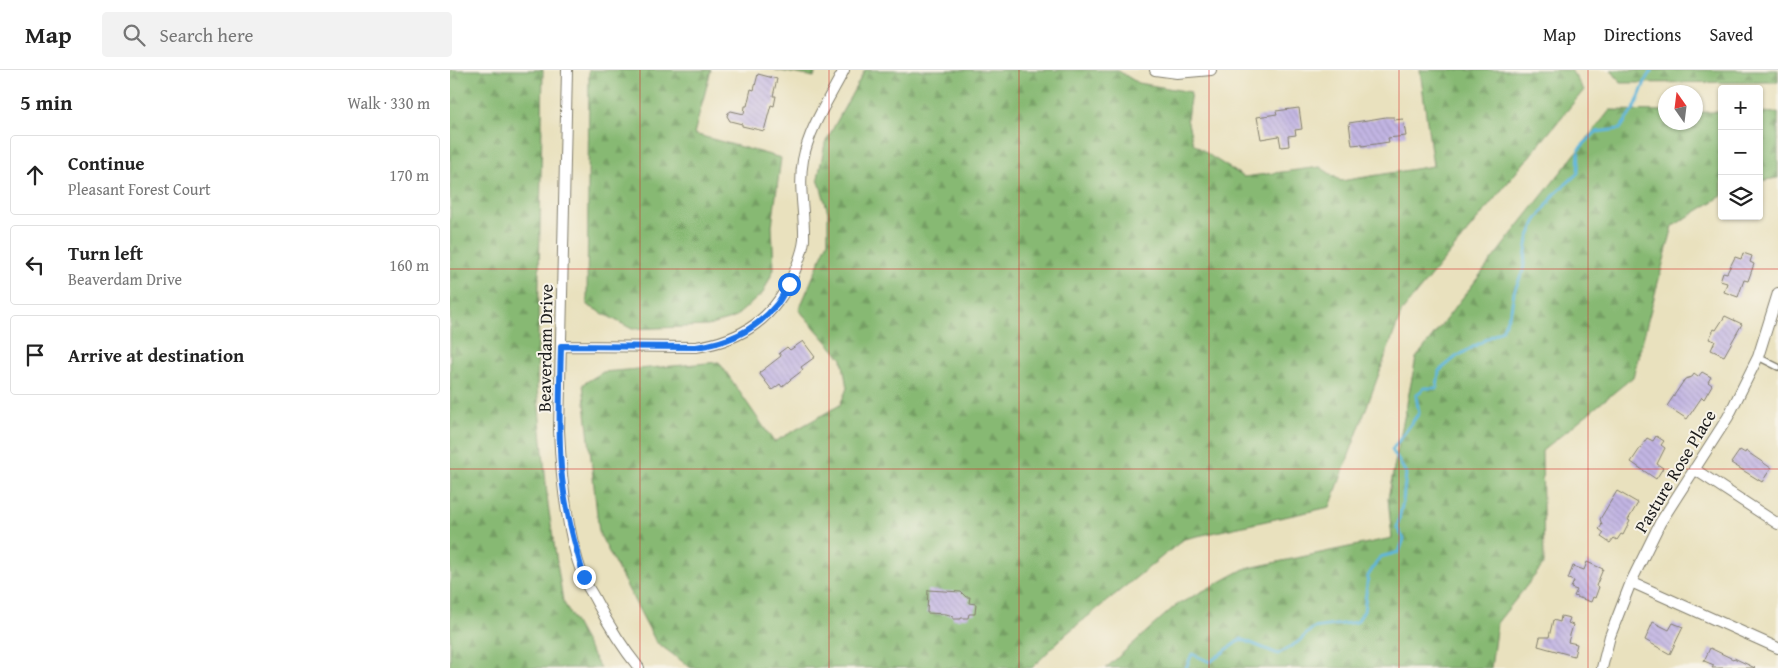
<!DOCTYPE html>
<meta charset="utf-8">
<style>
body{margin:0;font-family:"Gentium Book Plus",serif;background:#f2f2f2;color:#222}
.controls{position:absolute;right:15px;top:15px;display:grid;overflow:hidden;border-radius:5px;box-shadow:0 1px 4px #0004}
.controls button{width:45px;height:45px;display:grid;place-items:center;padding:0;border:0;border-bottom:1px solid #e0e0e0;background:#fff;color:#222;font:25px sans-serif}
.compass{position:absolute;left:1208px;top:15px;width:45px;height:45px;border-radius:50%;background:#fff;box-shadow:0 1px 4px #0004;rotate:346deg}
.stop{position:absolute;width:15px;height:15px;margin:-11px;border:4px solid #1a73e8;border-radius:50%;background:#fff}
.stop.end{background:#1a73e8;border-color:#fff;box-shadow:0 1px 5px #0008}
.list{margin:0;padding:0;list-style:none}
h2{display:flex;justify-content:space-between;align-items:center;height:65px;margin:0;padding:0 20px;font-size:21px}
h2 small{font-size:16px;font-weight:400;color:#767676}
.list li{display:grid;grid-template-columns:32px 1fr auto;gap:15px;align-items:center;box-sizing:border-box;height:80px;margin:0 10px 10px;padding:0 10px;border:1px solid #e0e0e0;border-radius:5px}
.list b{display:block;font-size:19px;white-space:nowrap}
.list p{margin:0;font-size:16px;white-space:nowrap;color:#767676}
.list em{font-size:16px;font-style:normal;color:#767676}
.icon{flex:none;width:28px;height:28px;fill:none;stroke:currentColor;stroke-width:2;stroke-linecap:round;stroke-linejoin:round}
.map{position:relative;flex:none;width:1328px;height:598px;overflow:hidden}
header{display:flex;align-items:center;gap:30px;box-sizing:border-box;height:70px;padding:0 25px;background:#fff;border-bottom:1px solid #e0e0e0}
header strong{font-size:24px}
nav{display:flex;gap:28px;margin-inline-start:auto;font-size:18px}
.search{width:350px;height:45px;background:#f2f2f2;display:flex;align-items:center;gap:12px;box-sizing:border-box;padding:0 18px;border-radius:5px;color:#767676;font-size:19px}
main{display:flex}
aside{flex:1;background:#fff}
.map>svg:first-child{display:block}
</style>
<header>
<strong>Map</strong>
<div class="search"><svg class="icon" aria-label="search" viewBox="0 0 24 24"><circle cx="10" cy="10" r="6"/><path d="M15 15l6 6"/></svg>Search here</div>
<nav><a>Map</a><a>Directions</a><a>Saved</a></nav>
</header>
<main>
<aside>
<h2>5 min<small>Walk · 330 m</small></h2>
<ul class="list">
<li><svg class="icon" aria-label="ahead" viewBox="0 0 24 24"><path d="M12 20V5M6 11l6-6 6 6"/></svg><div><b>Continue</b><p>Pleasant Forest Court</p></div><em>170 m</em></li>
<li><svg class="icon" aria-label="left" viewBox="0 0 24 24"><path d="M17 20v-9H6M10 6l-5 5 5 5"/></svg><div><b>Turn left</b><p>Beaverdam Drive</p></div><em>160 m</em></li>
<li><svg class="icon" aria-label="arrive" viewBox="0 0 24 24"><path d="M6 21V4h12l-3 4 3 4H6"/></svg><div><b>Arrive at destination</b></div></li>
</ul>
</aside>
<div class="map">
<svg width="1328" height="598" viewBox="0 0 1328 598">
<defs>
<pattern id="forest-firs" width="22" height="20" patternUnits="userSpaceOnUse" patternTransform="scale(1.25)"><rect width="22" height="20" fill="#87b973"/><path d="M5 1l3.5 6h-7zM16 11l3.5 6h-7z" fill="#749e63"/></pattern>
<pattern id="building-back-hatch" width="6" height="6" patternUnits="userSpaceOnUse" patternTransform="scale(1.25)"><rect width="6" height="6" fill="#c2b5e3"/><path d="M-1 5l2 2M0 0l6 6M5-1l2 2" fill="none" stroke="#a69bc2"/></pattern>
</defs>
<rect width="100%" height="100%" fill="#f7f3e8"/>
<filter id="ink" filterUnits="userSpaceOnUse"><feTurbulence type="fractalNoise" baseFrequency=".02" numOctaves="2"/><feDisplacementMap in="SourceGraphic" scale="10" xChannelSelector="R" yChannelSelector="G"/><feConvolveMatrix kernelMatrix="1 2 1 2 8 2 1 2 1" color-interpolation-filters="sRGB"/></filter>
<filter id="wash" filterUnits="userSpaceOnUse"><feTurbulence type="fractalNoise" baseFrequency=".0096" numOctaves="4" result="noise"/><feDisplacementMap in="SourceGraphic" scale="20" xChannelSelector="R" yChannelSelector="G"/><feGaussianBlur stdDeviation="1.12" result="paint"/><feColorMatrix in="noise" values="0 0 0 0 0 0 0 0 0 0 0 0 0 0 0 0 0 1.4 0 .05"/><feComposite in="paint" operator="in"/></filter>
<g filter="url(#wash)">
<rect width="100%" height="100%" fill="#e9e1be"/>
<path fill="url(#forest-firs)" stroke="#526a48" d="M 0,0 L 93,0 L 87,317 L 98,435 L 113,531 L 150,598 L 0,598 Z
M 139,0 L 261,0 L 244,64 L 331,88 L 322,156 L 324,199 L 313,223 L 284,248 L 258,256 L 182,259 L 137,235 Z
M 325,0 L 367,0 L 364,7 Z
M 415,0 L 667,0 L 688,13 L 741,22 L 737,49 L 743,73 L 762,87 L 794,107 L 870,97 L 891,111 L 983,96 L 970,0 L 1121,0 L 1134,20 L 952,241 L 880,437 L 734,469 L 616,564 L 582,598 L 241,598 L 206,572 L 149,463 L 133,314 L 153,302 L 269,292 L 324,372 L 390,335 L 397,318 L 392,289 L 349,240 L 378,171 L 378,142 L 368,108 L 375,73 Z
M 1161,0 L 1328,0 L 1328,12 L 1171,13 Z
M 1160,40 L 1215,41 L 1216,52 L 1246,52 L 1246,42 L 1272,42 L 1272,126 L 1223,156 L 1183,307 L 1092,381 L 1094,494 L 1047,553 L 1041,598 L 656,598 L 725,536 L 794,499 L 942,468 L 938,428 L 966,288 L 1064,161 Z
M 1309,42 L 1328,43 L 1328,108 L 1309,111 Z"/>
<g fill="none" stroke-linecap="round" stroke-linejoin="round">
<path stroke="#5fb6dc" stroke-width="3" d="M 736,598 L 742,584 L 760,592 L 791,569 L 828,584 L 848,572 L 863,558 L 907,552 L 914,541 L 918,506 L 930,487 L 949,482 L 954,469 L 947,458 L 953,431 L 956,403 L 942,380 L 969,343 L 966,326 L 974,318 L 987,318 L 989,301 L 1006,287 L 1052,260 L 1061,240 L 1064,222 L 1073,201 L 1078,169 L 1085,152 L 1105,124 L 1128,103 L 1129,79 L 1146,62 L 1170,59 L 1185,37 L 1197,7 L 1202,0"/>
</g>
<g id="blocks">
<path fill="url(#building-back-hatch)" d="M 308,4 L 327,9 L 323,26 L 326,26 L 324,36 L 321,35 L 314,61 L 292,56 L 292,54 L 280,51 L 277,46 L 278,43 L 281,41 L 294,44 L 295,36 L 297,36 L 301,19 L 304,20 Z
M 849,38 L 852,59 L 845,60 L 846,65 L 838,66 L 839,76 L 831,77 L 829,66 L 811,69 L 807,47 L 827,44 L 826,41 Z
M 936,47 L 944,47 L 944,50 L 953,49 L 956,66 L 938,68 L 939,72 L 912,76 L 912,74 L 902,75 L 899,53 Z
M 1293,183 L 1302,186 L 1300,192 L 1304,194 L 1298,211 L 1294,210 L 1288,227 L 1274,222 L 1277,213 L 1270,211 L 1273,202 L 1277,203 L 1285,187 L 1291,189 Z
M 1275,246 L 1292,254 L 1274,286 L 1261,280 L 1265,271 L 1259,269 L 1264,259 L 1266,260 Z
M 353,271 L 365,287 L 351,297 L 353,300 L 340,310 L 332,317 L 330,314 L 322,320 L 309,303 L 331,286 L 329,283 L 337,277 L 340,280 Z
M 1252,302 L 1261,307 L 1258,312 L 1262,315 L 1254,329 L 1252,327 L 1237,349 L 1217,336 L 1235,309 L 1242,307 L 1244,304 L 1248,307 Z
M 1206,366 L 1214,371 L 1211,375 L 1215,378 L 1207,394 L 1213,398 L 1206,409 L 1181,392 L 1197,368 L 1203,371 Z
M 1290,380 L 1295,383 L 1296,381 L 1321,398 L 1312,412 L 1281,393 Z
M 1167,421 L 1188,433 L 1178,450 L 1180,451 L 1173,465 L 1171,464 L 1167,470 L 1164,468 L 1160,473 L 1151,467 L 1154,463 L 1149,459 L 1152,455 L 1150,449 Z
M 1137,492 L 1153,499 L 1146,516 L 1149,517 L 1145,528 L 1143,527 L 1141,532 L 1124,526 L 1127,520 L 1121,518 L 1124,511 L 1118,509 L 1123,496 L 1134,500 Z
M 478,520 L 511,522 L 516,527 L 520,527 L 519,533 L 526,534 L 525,544 L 519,544 L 518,548 L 511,548 L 511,549 L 503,549 L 503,546 L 496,544 L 477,543 Z
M 1111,546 L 1120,548 L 1118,553 L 1123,555 L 1118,572 L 1127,574 L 1124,586 L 1088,576 L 1090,567 L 1099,567 L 1103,550 L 1110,552 Z
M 1203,552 L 1219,560 L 1223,553 L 1233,557 L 1220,584 L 1195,570 Z
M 1260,578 L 1283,589 L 1284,588 L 1305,598 L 1262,598 L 1264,595 L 1254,591 Z"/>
</g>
</g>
<g filter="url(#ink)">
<use href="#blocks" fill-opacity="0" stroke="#827e6d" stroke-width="1"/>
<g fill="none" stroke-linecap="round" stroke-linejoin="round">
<g stroke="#827e6d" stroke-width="8">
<path id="lane" d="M 1308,287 L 1328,297"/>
</g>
<g stroke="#827e6d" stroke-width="12">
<path id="street" d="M 117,0 L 109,360 C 111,408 116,461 133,507 C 136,515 142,523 146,531 C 158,554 172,577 189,598
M 705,0 L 727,3 L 761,0
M 111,276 L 246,277 C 294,270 325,247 344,203 C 348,193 353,181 354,170 C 355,143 348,117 353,90 C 359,58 379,29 394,0
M 1244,399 L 1328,454
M 1181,512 L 1328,578
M 1152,598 L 1160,566 L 1181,512 L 1210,453 L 1278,347 L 1308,287 L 1328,223"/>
</g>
<use href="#lane" stroke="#fff" stroke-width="5"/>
<use href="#street" stroke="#fff" stroke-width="10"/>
</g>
</g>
<g fill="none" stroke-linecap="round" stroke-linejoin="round" filter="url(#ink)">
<path stroke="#1a73e8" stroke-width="6" d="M 134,507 C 124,471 114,435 111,398 C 108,357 110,316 111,276 L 246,277 C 278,273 307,259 327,234 C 332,228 335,220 339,214"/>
</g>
<path fill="none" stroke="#d62828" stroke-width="1" stroke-opacity="0.55" d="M 190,0 L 190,598M 379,0 L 379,598M 569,0 L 569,598M 759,0 L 759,598M 949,0 L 949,598M 1138,0 L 1138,598M 0,199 L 1328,199M 0,399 L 1328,399"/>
<g text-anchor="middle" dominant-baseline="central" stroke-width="4" stroke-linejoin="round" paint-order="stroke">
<g font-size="18" fill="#1c1c1c" stroke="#f7f3e8">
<text transform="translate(95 278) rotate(-89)">Beaverdam Drive</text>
<text transform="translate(1225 401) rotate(-59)">Pasture Rose Place</text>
</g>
</g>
</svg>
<div class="controls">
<button>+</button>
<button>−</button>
<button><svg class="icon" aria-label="layers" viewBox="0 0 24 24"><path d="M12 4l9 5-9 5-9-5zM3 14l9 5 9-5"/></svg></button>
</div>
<svg class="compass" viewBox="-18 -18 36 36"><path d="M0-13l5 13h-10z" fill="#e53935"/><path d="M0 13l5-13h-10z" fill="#767676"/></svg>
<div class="stop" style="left:339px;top:214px"></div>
<div class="stop end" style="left:134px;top:507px"></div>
</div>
</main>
